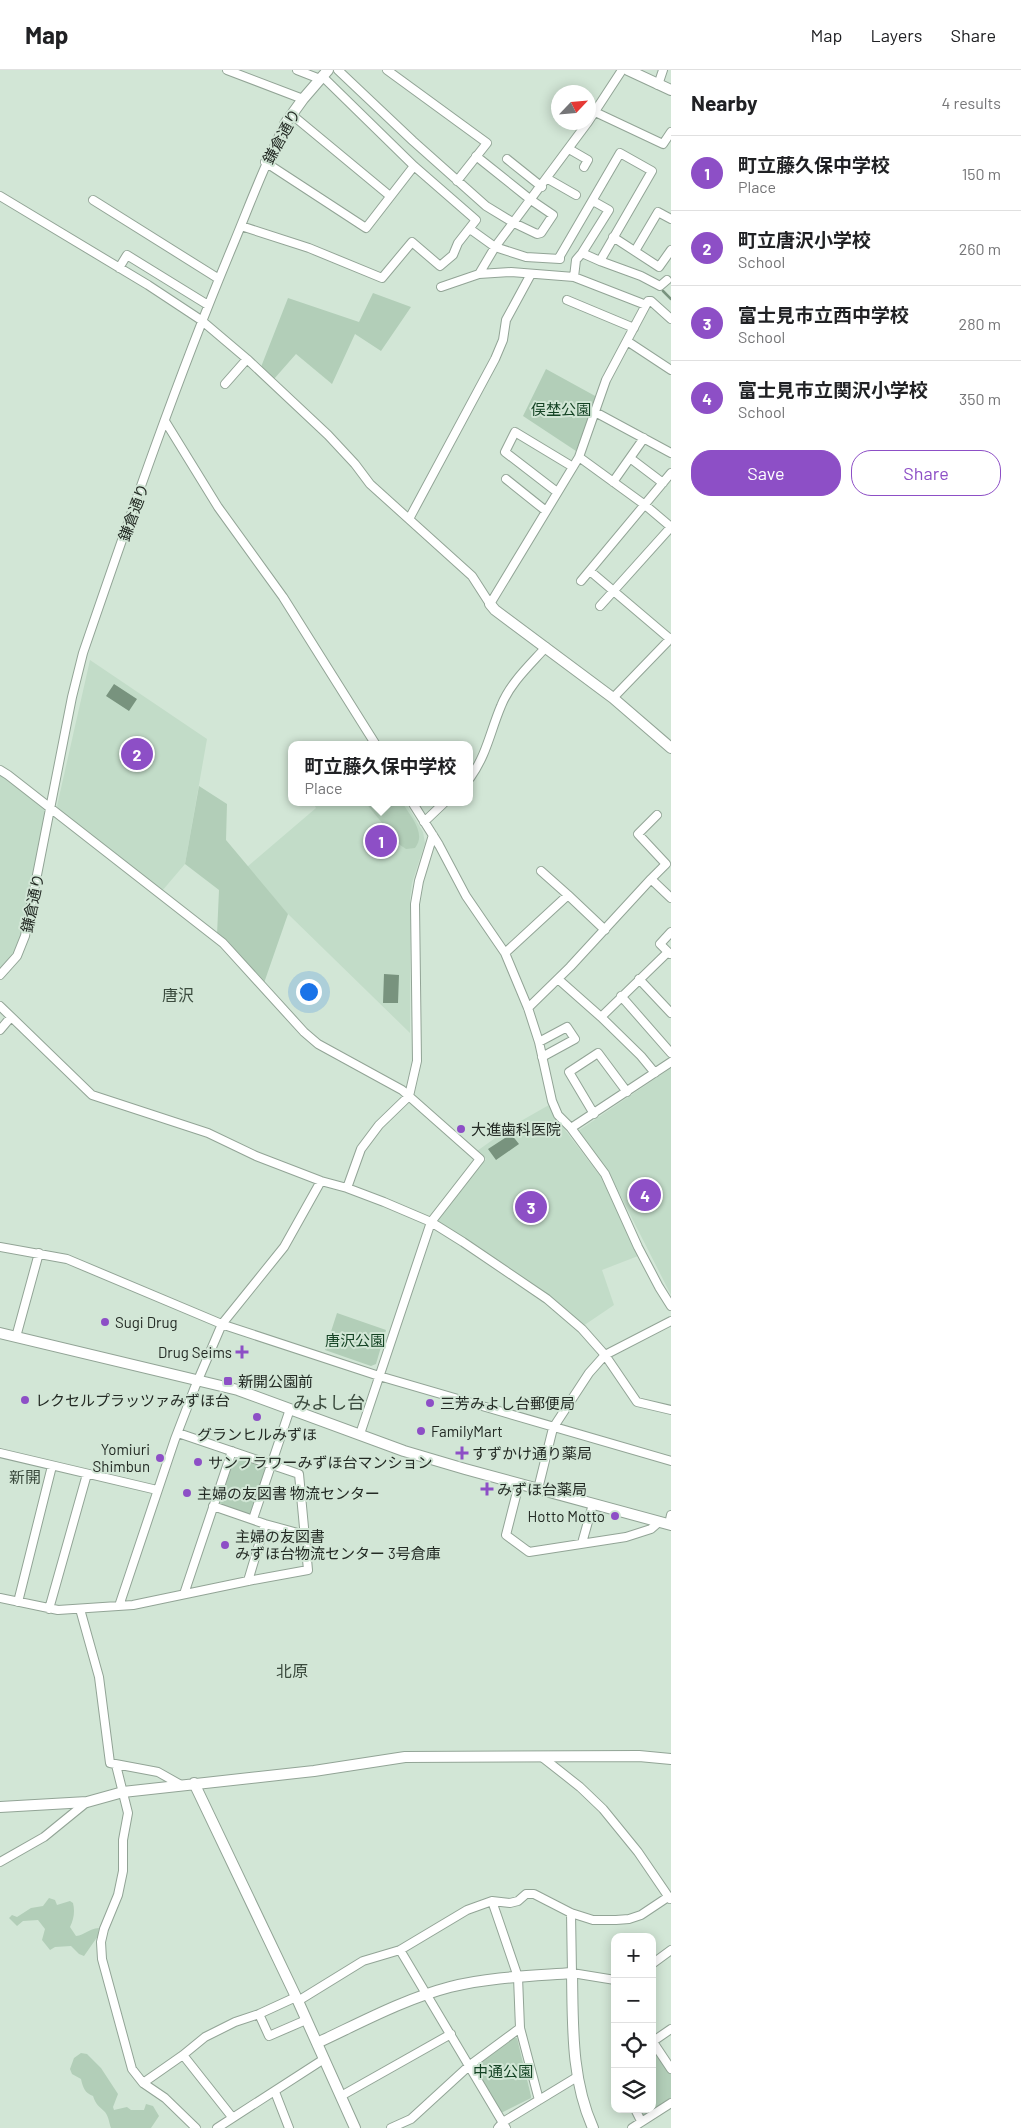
<!DOCTYPE html>
<meta charset="utf-8">
<style>
body{margin:0;font-family:Barlow,"Noto Sans JP",sans-serif;background:#f2f2f2;color:#202124}
.controls{position:absolute;right:15px;bottom:15px;display:grid;overflow:hidden;border-radius:10px;box-shadow:0 2px 12px #0003}
.controls button{width:45px;height:45px;display:grid;place-items:center;padding:0;border:0;border-bottom:1px solid #e0e0e0;background:#fff;color:#202124;font:25px sans-serif}
.compass{position:absolute;left:551px;top:15px;width:45px;height:45px;border-radius:50%;background:#fff;box-shadow:0 2px 12px #0003;rotate:64deg}
.you{position:absolute;left:308px;top:921px;width:18px;height:18px;margin:-12px;border:4px solid #fff;border-radius:50%;background:#1a73e8;box-shadow:0 0 0 8px #1a73e833}
.badge{display:grid;place-items:center;width:32px;height:32px;border-radius:50%;background:#8d4fc6;color:#fff;font-size:16px;font-weight:700}
.pin{position:absolute;translate:-50% -50%;border:2px solid #fff;box-shadow:0 1px 5px #0006}
.popup{position:absolute;left:288px;top:671px;width:185px;height:65px;box-sizing:border-box;display:grid;place-content:center;border-radius:10px;background:#fff;filter:drop-shadow(0 1px 4px #0005);font-size:16px;white-space:nowrap;color:#757577}
.popup b{font-size:19px;color:#202124}
.popup::after{content:'';position:absolute;left:50%;top:100%;margin-left:-10px;border:10px solid transparent;border-top-color:#fff}
.list{margin:0;padding:0;list-style:none}
h2{display:flex;justify-content:space-between;align-items:center;height:65px;margin:0;padding:0 20px;font-size:21px}
h2 small{font-size:16px;font-weight:400;color:#757577}
.list li{display:grid;grid-template-columns:32px 1fr auto;gap:15px;align-items:center;box-sizing:border-box;height:75px;padding:0 20px;border-top:1px solid #e0e0e0}
.list b{display:block;font-size:19px;white-space:nowrap}
.list p{margin:0;font-size:16px;white-space:nowrap;color:#757577}
.list em{font-size:16px;font-style:normal;color:#757577}
.actions{display:flex;gap:10px;padding:15px 20px}
.actions a{flex:1;padding:11px 0;border:1px solid #8d4fc6;border-radius:20px;text-align:center;font-size:18px;color:#8d4fc6}
.actions .main{background:#8d4fc6;color:#fff}
.icon{flex:none;width:28px;height:28px;fill:none;stroke:currentColor;stroke-width:2;stroke-linecap:round;stroke-linejoin:round}
.map{position:relative;flex:none;width:671px;height:2058px;overflow:hidden}
header{display:flex;align-items:center;gap:30px;box-sizing:border-box;height:70px;padding:0 25px;background:#fff;border-bottom:1px solid #e0e0e0}
header strong{font-size:24px}
nav{display:flex;gap:28px;margin-inline-start:auto;font-size:18px}
main{display:flex}
aside{flex:1;background:#fff}
.map>svg:first-child{display:block}
</style>
<header>
<strong>Map</strong>
<nav><a>Map</a><a>Layers</a><a>Share</a></nav>
</header>
<main>
<div class="map">
<svg width="671" height="2058" viewBox="0 0 671 2058">
<rect width="100%" height="100%" fill="#d2e6d6"/>
<path fill="#c2dcc8" d="M 90,590 L 207,669 L 185,794 L 162,821 L 59,739 L 57,736 Z
M 0,702 L 46,738 L 23,858 L 15,881 L 0,900 Z
M 313,732 L 405,732 L 423,762 L 425,773 L 412,813 L 410,829 L 410,963 L 288,844 L 247,797 L 316,738 Z
M 671,998 L 671,1225 L 609,1103 L 578,1061 Z
M 549,1035 L 555,1047 L 601,1107 L 638,1186 L 602,1200 L 614,1235 L 583,1256 L 537,1217 L 438,1152 L 437,1148 L 486,1089 L 477,1081 L 512,1056 Z"/>
<path fill="#b2ceb8" d="M 373,223 L 411,237 L 381,281 L 355,264 L 332,314 L 296,284 L 274,309 L 261,297 L 288,228 L 359,252 Z
M 546,299 L 597,327 L 576,381 L 523,346 Z
M 199,716 L 227,734 L 226,770 L 288,844 L 264,913 L 217,865 L 219,820 L 185,794 Z
M 365,732 L 402,732 C 410,746 427,763 415,778 L 406,779 L 400,775 Z
M 337,1243 L 386,1260 L 376,1294 L 371,1296 L 325,1280 Z
M 237,1386 L 264,1395 L 266,1400 L 252,1443 L 249,1445 L 220,1435 L 218,1432 L 234,1388 Z
M 49,1828 L 55,1830 L 57,1835 L 70,1831 L 73,1833 C 75,1841 74,1849 70,1857 L 76,1866 C 85,1865 88,1859 99,1858 L 98,1866 L 84,1886 L 79,1884 L 71,1876 L 55,1877 L 50,1880 L 42,1870 L 45,1859 L 38,1850 L 23,1851 L 17,1856 L 9,1848 L 12,1845 L 17,1847 L 31,1838 L 43,1836 Z
M 514,1968 L 517,1968 L 531,2026 L 531,2028 L 501,2043 L 475,1997 L 476,1993 Z
M 652,1978 L 655,1978 L 671,2003 L 671,2030 L 646,2046 L 643,2045 L 640,2039 L 652,2039 Z
M 81,1983 L 87,1984 L 101,1998 L 118,2024 L 113,2037 L 114,2040 L 127,2037 L 131,2040 L 144,2040 L 146,2034 L 153,2036 L 159,2046 L 151,2058 L 111,2058 C 109,2053 109,2047 105,2042 C 99,2036 96,2035 93,2026 C 85,2023 83,2018 81,2009 L 72,2004 L 70,1999 L 74,1988 Z"/>
<path fill="#78937e" d="M 114,614 L 137,629 L 129,641 L 106,626 Z
M 384,904 L 399,905 L 398,933 L 383,933 Z
M 511,1064 L 519,1074 L 496,1090 L 488,1079 Z"/>
<g fill="none" stroke-linecap="round" stroke-linejoin="round">
<path stroke="#78937e" stroke-width="2.5" d="M 663,221 L 671,229"/>
<g stroke="#92a496" stroke-width="10">
<path id="street" d="M 227,0 L 303,29
M 297,0 L 320,9
M 338,0 L 413,71 L 486,136 L 514,153 L 537,164 L 541,163 L 553,145 L 531,130 L 476,86
M 387,0 L 487,73 L 457,111
M 658,15 L 663,0
M 595,42 L 663,74 L 671,62
M 291,44 L 390,126
M 588,52 L 495,177 L 479,204 L 511,202 L 574,207 L 646,235
M 588,52 L 622,0
M 569,79 L 588,90 L 584,97
M 507,89 L 542,117
M 265,92 L 366,158 L 414,96
M 548,109 L 576,125
M 0,126 L 148,215 L 201,250 L 247,289 L 328,365 L 355,394 L 370,414 L 472,506 L 490,534 L 579,387 L 606,310 L 648,231 L 651,231 L 671,249
M 93,130 L 219,209
M 593,131 L 609,140 L 582,183 L 600,191
M 241,156 L 309,178 L 382,208 L 412,172 L 440,196 L 453,185 L 458,173 L 476,150 L 414,96 L 322,6
M 470,159 L 495,177 L 526,187 L 560,189 L 560,186 L 620,83 L 652,101 L 600,191 L 641,206 L 660,216 L 667,210
M 613,167 L 659,197 L 671,180
M 635,181 L 658,142 L 671,149
M 119,198 L 127,185 L 208,235
M 574,207 L 576,190 L 582,183
M 441,217 L 479,204
M 567,230 L 634,258
M 627,271 L 671,300
M 225,314 L 247,289
M 595,342 L 671,383
M 165,351 L 218,437 L 283,527 L 376,675
M 579,387 L 645,435 L 671,457
M 630,388 L 663,413
M 506,409 L 546,441
M 613,412 L 644,368
M 557,422 L 505,382 L 515,362 L 573,397
M 409,449 L 495,289 L 503,270 L 506,250 L 531,204
M 590,501 L 670,569
M 581,511 L 671,403
M 600,536 L 671,457
M 613,628 L 671,568
M 0,700 L 8,705 L 223,873 L 304,962 L 318,974 L 402,1020 L 480,1089 L 431,1152 L 360,1364
M 470,708 C 487,684 490,662 501,636 C 510,613 530,595 546,577
M 412,732 L 439,775 L 466,826 L 505,883 L 528,938 L 539,972 L 552,1031 L 558,1045 L 571,1058 L 605,1104 L 638,1177 L 659,1217 L 671,1236
M 424,752 L 445,732
M 541,801 L 568,825
M 651,809 L 666,794 L 638,764 L 657,745
M 505,883 L 568,825 L 605,860
M 670,884 L 660,874 L 671,862
M 0,905 L 17,886 L 25,866 L 72,627 L 83,583 C 130,446 177,309 233,175 C 250,134 265,93 285,54
M 558,909 L 601,947
M 639,909 L 671,943
M 621,926 L 671,983
M 0,936 L 92,1025 L 208,1063 L 256,1086 L 321,1111 L 347,1118 L 384,1132 L 431,1152 L 463,1172 L 547,1229 L 582,1259 L 605,1285 L 637,1332 L 671,1340
M 528,938 L 570,897 L 651,809 L 671,828
M 0,960 L 11,947
M 539,972 L 567,957 L 575,969 L 542,987
M 655,1003 L 641,986 L 601,947 L 668,882
M 594,1044 L 569,1002 L 598,983 L 627,1022
M 571,1058 L 671,992
M 347,1118 L 361,1079 L 379,1055 L 409,1026 L 417,991 L 415,834 L 419,811 L 433,765
M 0,1177 L 67,1189 L 224,1255 L 379,1306 L 671,1391
M 16,1267 L 39,1183
M 0,1383 L 157,1420
M 519,1414 L 506,1465 L 529,1482 L 626,1467 L 651,1459 L 659,1452
M 538,1419 L 553,1358 L 589,1303 L 605,1285 L 671,1251
M 213,1436 L 265,1454 L 305,1465
M 253,1449 L 290,1339
M 669,1454 L 671,1445
M 582,1473 L 593,1434
M 248,1511 L 265,1454
M 184,1524 L 232,1381
M 0,1528 L 58,1540 L 133,1535 L 248,1511 L 308,1500 L 299,1404 L 178,1363
M 18,1532 L 52,1396
M 119,1536 L 175,1369 L 195,1317 L 222,1254 L 284,1177 L 321,1111
M 49,1539 L 87,1404
M 80,1539 L 99,1607 L 110,1693 L 158,1702 L 181,1715
M 542,1687 L 580,1717 L 603,1739 L 638,1782 L 670,1829
M 116,1695 L 128,1743 L 123,1770 L 123,1801 L 118,1825 L 104,1859 L 101,1872 L 102,1889 L 132,1999 L 143,2013 L 165,2028 L 196,2058
M 0,1792 L 44,1767 L 87,1732
M 492,1831 L 518,1907 L 520,1958 L 539,2030
M 571,1843 L 572,1903 L 615,1910
M 400,1880 L 506,2058
M 652,1894 L 671,1880
M 298,1931 L 363,1891 L 400,1880 L 467,1840 L 492,1831 L 510,1833 L 518,1831 L 526,1824 L 534,1824 L 571,1843 L 593,1850 L 616,1850 L 629,1849 L 641,1845 L 668,1827
M 259,1944 L 269,1966 L 306,1950
M 652,1972 L 671,1959
M 653,1972 L 671,1999
M 183,1985 L 232,2047
M 143,2013 L 183,1985 L 205,1967 L 235,1952 L 259,1944 L 296,1927
M 275,2022 L 289,2058
M 341,2026 L 451,1964
M 635,2039 L 641,2051
M 217,2058 L 324,1989
M 391,2058 L 411,2049 L 470,1995 L 520,1958
M 498,2058 L 503,2052 L 577,2007
M 632,2058 L 671,2033"/>
</g>
<g stroke="#92a496" stroke-width="12">
<path id="secondary" d="M 628,0 L 671,20
M 285,54 L 303,29 L 328,0
M 490,534 L 495,540 L 613,628 L 671,678
M 0,1263 L 238,1320 L 404,1381 L 465,1399 L 671,1455
M 194,1713 L 298,1931 L 355,2058
M 0,1737 L 87,1732 L 123,1722 L 314,1701 L 405,1687 L 639,1686 L 671,1689
M 317,1973 C 360,1953 404,1929 450,1917 C 490,1907 531,1906 572,1903 C 573,1956 571,2009 593,2058"/>
</g>
<use href="#street" stroke="#fff" stroke-width="8"/>
<use href="#secondary" stroke="#fff" stroke-width="10"/>
</g>
<g fill="#8d4fc6" stroke="#d2e6d6" stroke-width="2">
<circle cx="461" cy="1059" r="5"/>
<circle cx="105" cy="1252" r="5"/>
<path d="M239.5 1274.5h5v5h5v5h-5v5h-5v-5h-5v-5h5z"/>
<rect x="223" y="1306" width="10" height="10" rx="2.5"/>
<circle cx="25" cy="1330" r="5"/>
<circle cx="430" cy="1333" r="5"/>
<circle cx="257" cy="1347" r="5"/>
<circle cx="421" cy="1361" r="5"/>
<path d="M459.5 1375.5h5v5h5v5h-5v5h-5v-5h-5v-5h5z"/>
<circle cx="160" cy="1388" r="5"/>
<circle cx="198" cy="1392" r="5"/>
<path d="M484.5 1411.5h5v5h5v5h-5v5h-5v-5h-5v-5h5z"/>
<circle cx="187" cy="1423" r="5"/>
<circle cx="615" cy="1446" r="5"/>
<circle cx="225" cy="1475" r="5"/>
</g>
<g text-anchor="middle" dominant-baseline="central" stroke-width="4" stroke-linejoin="round" paint-order="stroke">
<g font-size="15" fill="#232a24" stroke="#d2e6d6">
<text transform="translate(281 66) rotate(-61)">鎌倉通り</text>
<text transform="translate(133 442) rotate(-70)">鎌倉通り</text>
<text transform="translate(32 833) rotate(-78)">鎌倉通り</text>
</g>
<g font-size="15" fill="#144324" stroke="#d2e6d6">
<text x="561" y="339">俣埜公園</text>
<text x="355" y="1270">唐沢公園</text>
<text x="503" y="2001">中通公園</text>
</g>
<g font-size="15" fill="#232a24" stroke="#d2e6d6" text-anchor="start">
<text x="471" y="1059">大進歯科医院</text>
<text x="115" y="1252">Sugi Drug</text>
<text x="232" y="1282" text-anchor="end">Drug Seims</text>
<text x="238" y="1311">新開公園前</text>
<text x="35" y="1330">レクセルプラッツァみずほ台</text>
<text x="440" y="1333">三芳みよし台郵便局</text>
<text x="431" y="1361">FamilyMart</text>
<text x="257" y="1364" text-anchor="middle">グランヒルみずほ</text>
<text x="150" y="1379" text-anchor="end">Yomiuri<tspan x="150" dy="17">Shimbun</tspan></text>
<text x="472" y="1383">すずかけ通り薬局</text>
<text x="208" y="1392">サンフラワーみずほ台マンション</text>
<text x="497" y="1419">みずほ台薬局</text>
<text x="197" y="1423">主婦の友図書 物流センター</text>
<text x="605" y="1446" text-anchor="end">Hotto Motto</text>
<text x="235" y="1466">主婦の友図書<tspan x="235" dy="17">みずほ台物流センター 3号倉庫</tspan></text>
</g>
<g font-size="16" fill="#3b4b3e" stroke="#d2e6d6">
<text x="178" y="924">唐沢</text>
<text x="25" y="1406">新開</text>
<text x="292" y="1600">北原</text>
</g>
<g font-size="18" fill="#3b4b3e" stroke="#d2e6d6">
<text x="329" y="1332">みよし台</text>
</g>
</g>
</svg>
<div class="controls">
<button>+</button>
<button>−</button>
<button><svg class="icon" aria-label="locate" viewBox="0 0 24 24"><circle cx="12" cy="12" r="6"/><path d="M12 2v4M12 18v4M2 12h4M18 12h4"/></svg></button>
<button><svg class="icon" aria-label="layers" viewBox="0 0 24 24"><path d="M12 4l9 5-9 5-9-5zM3 14l9 5 9-5"/></svg></button>
</div>
<svg class="compass" viewBox="-18 -18 36 36"><path d="M0-13l5 13h-10z" fill="#e53935"/><path d="M0 13l5-13h-10z" fill="#757577"/></svg>
<div class="you"></div>
<div class="pin badge" style="left:381px;top:771px">1</div>
<div class="popup"><b>町立藤久保中学校</b>Place</div>
<div class="pin badge" style="left:137px;top:684px">2</div>
<div class="pin badge" style="left:531px;top:1137px">3</div>
<div class="pin badge" style="left:645px;top:1125px">4</div>
</div>
<aside>
<h2>Nearby<small>4 results</small></h2>
<ul class="list">
<li><span class="badge">1</span><div><b>町立藤久保中学校</b><p>Place</p></div><em>150 m</em></li>
<li><span class="badge">2</span><div><b>町立唐沢小学校</b><p>School</p></div><em>260 m</em></li>
<li><span class="badge">3</span><div><b>富士見市立西中学校</b><p>School</p></div><em>280 m</em></li>
<li><span class="badge">4</span><div><b>富士見市立関沢小学校</b><p>School</p></div><em>350 m</em></li>
</ul>
<div class="actions"><a class="main">Save</a><a>Share</a></div>
</aside>
</main>
